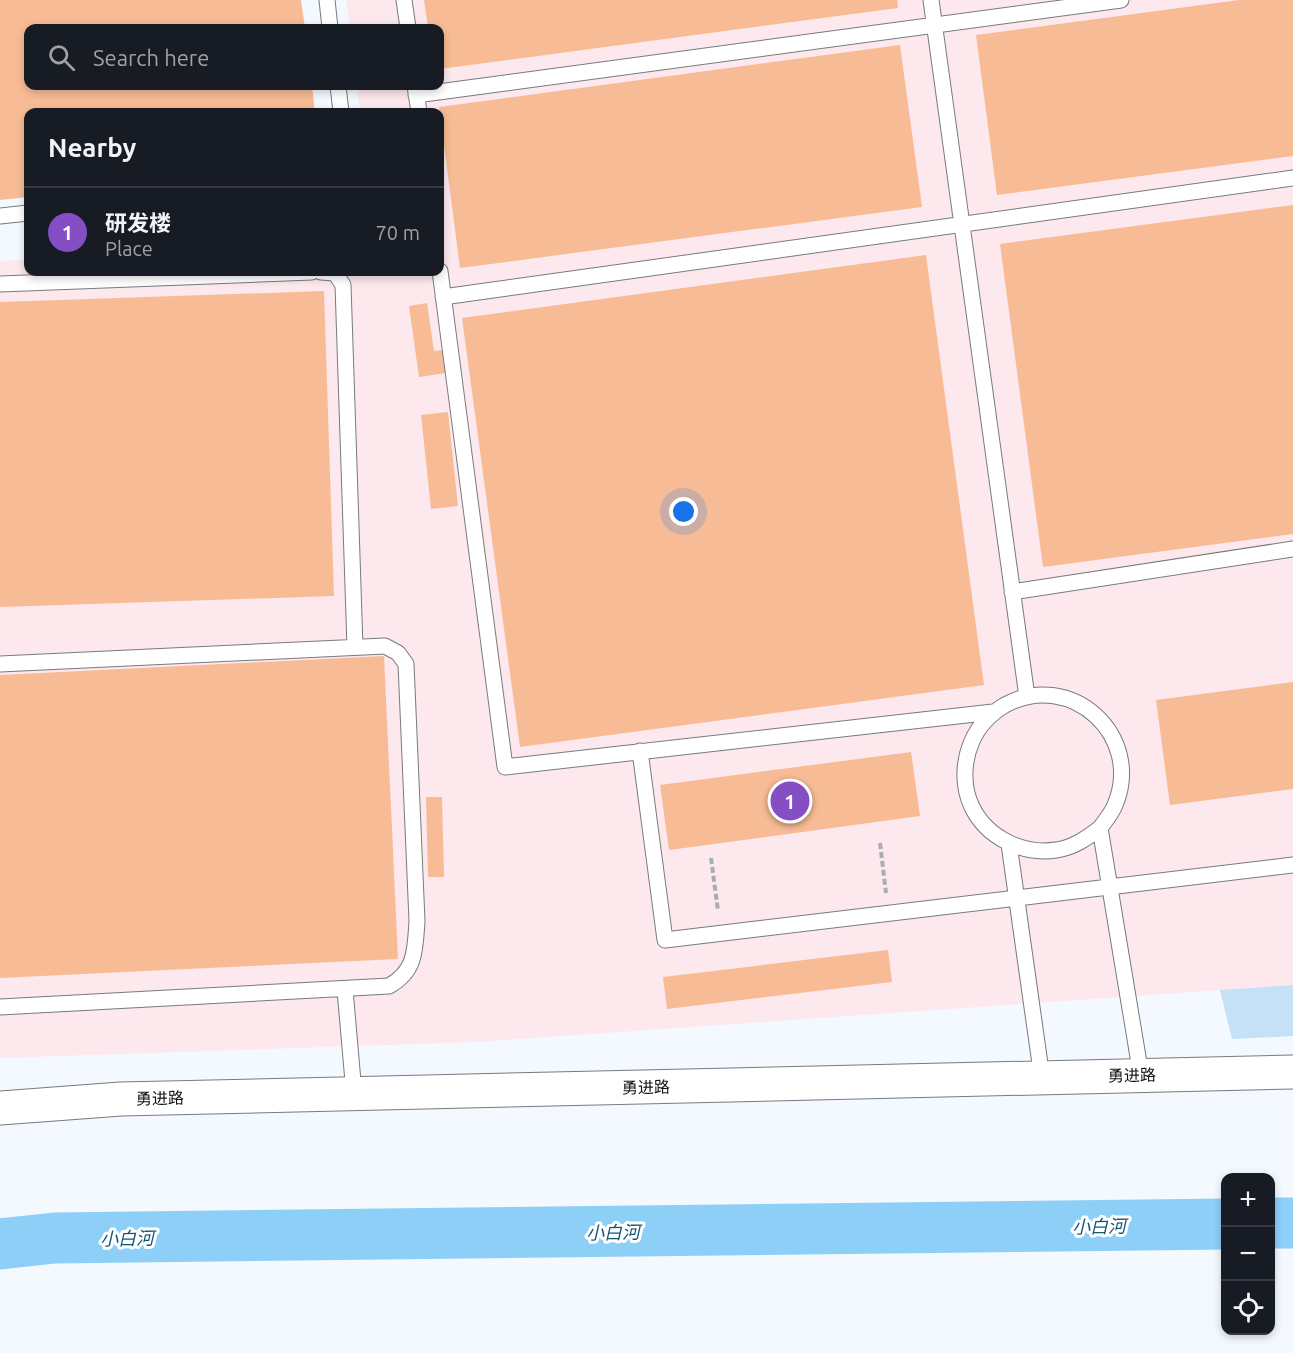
<!DOCTYPE html>
<meta charset="utf-8">
<style>
body{margin:0;font-family:Ubuntu,"Noto Sans SC",sans-serif;background:#20242c;color:#f1f3f6}
.controls{position:absolute;right:18px;bottom:18px;display:grid;overflow:hidden;border-radius:12px;box-shadow:0 3px 9px #0003}
.controls button{width:54px;height:54px;display:grid;place-items:center;padding:0;border:0;border-bottom:2px solid #363941;background:#171b24;color:#f1f3f6;font:30px sans-serif}
.you{position:absolute;left:684px;top:512px;width:21px;height:21px;margin:-15px;border:4px solid #fff;border-radius:50%;background:#1a73e8;box-shadow:0 0 0 9px #1a73e833}
.badge{display:grid;place-items:center;width:39px;height:39px;border-radius:50%;background:#864ec5;color:#fff;font-size:20px;font-weight:700}
.pin{position:absolute;translate:-50% -50%;border:3px solid #fff;box-shadow:0 2px 6px #0006}
.list{margin:0;padding:0;list-style:none}
h2{display:flex;justify-content:space-between;align-items:center;height:78px;margin:0;padding:0 24px;font-size:26px}
h2 small{font-size:20px;font-weight:400;color:#9ea1a6}
.list li{display:grid;grid-template-columns:39px 1fr auto;gap:18px;align-items:center;box-sizing:border-box;height:90px;padding:0 24px;border-top:2px solid #363941}
.list b{display:block;font-size:22px;white-space:nowrap}
.list p{margin:0;font-size:20px;white-space:nowrap;color:#9ea1a6}
.list em{font-size:20px;font-style:normal;color:#9ea1a6}
.icon{flex:none;width:33px;height:33px;fill:none;stroke:currentColor;stroke-width:2;stroke-linecap:round;stroke-linejoin:round}
.map{position:relative;flex:none;width:1293px;height:1353px;overflow:hidden}
.search{position:absolute;background:#171b24;box-shadow:0 3px 9px #0003;left:24px;top:24px;width:420px;height:66px;display:flex;align-items:center;gap:15px;box-sizing:border-box;padding:0 21px;border-radius:12px;color:#9ea1a6;font-size:22px}
.panel{position:absolute;background:#171b24;box-shadow:0 3px 9px #0003;left:24px;top:108px;width:420px;height:168px;border-radius:12px}
.map>svg:first-child{display:block}
</style>
<div class="map">
<svg width="1293" height="1353" viewBox="0 0 1293 1353">
<rect width="100%" height="100%" fill="#f3f9fe"/>
<path fill="#fde8ed" d="M 346,0 L 1293,0 L 1293,985 L 476,1042 L 0,1058 L 0,261 L 28,260 L 28,272 L 440,272 L 440,112 L 360,112 L 357,86 L 440,86 L 440,28 L 350,28 Z"/>
<path fill="#c4e1f7" d="M 1293,985 L 1293,1036 L 1232,1039 L 1220,990 Z"/>
<g fill="none" stroke-linecap="round" stroke-linejoin="round">
<path stroke="#8ecff7" stroke-width="51" d="M 1270,1223 L 1293,1223
M 0,1244 L 55,1238 L 1226,1224"/>
</g>
<path fill="#f7bc95" d="M 0,0 L 301,0 L 305,28 L 28,28 L 28,86 L 312,86 L 315,112 L 28,112 L 28,197 L 0,200 Z
M 424,0 L 897,0 L 898,8 L 440,69 L 440,28 L 428,28 Z
M 1239,0 L 1293,0 L 1293,156 L 997,195 L 976,35 Z
M 900,45 L 922,207 L 460,268 L 439,107 Z
M 1293,205 L 1293,534 L 1043,567 L 1000,244 Z
M 926,255 L 984,685 L 520,747 L 462,318 Z
M 324,291 L 334,596 L 0,607 L 0,302 Z
M 427,303 L 434,351 L 443,350 L 446,373 L 419,377 L 409,306 Z
M 448,412 L 458,506 L 431,509 L 421,415 Z
M 384,656 L 398,959 L 0,978 L 0,675 Z
M 1293,682 L 1293,789 L 1170,805 L 1156,700 Z
M 911,752 L 920,816 L 669,850 L 660,785 Z
M 426,797 L 442,797 L 444,877 L 428,877 Z
M 888,950 L 892,982 L 667,1009 L 663,977 Z"/>
<g fill="none" stroke-linecap="round" stroke-linejoin="round">
<g stroke="#767b7f" stroke-width="17">
<path id="service" d="M 327,0 L 330,28
M 404,0 L 408,28
M 931,0 L 1027,697
M 338,86 L 341,112
M 415,86 L 419,112
M 416,95 L 1121,0
M 0,216 L 28,213
M 440,271 L 505,767 L 993,712
M 321,272 L 335,273 L 343,285 L 355,647
M 0,284 L 312,272
M 443,297 L 1293,178
M 1012,592 L 1293,549
M 0,664 L 385,646 L 398,653 L 406,664 L 417,921 C 415,950 416,971 389,986 L 0,1007
M 640,751 L 665,940 L 1293,865
M 1100,828 C 1087,838 1073,848 1056,850 C 1023,855 987,838 972,807 C 962,786 963,762 972,741 C 979,725 990,714 1005,705 C 1071,669 1144,736 1115,805 C 1112,813 1105,821 1100,828 L 1141,1075
M 1009,844 L 1042,1078
M 345,990 L 354,1093"/>
</g>
<g stroke="#767b7f" stroke-width="35">
<path id="tertiary" d="M 0,1108 L 121,1099 L 1293,1072"/>
</g>
<path stroke="#a9adb1" stroke-width="4" stroke-dasharray="6 3" stroke-linecap="butt" d="M 880,843 L 886,893
M 711,858 L 718,911"/>
<use href="#service" stroke="#fff" stroke-width="15"/>
<use href="#tertiary" stroke="#fff" stroke-width="33"/>
</g>
<g text-anchor="middle" dominant-baseline="central" stroke-width="6" stroke-linejoin="round" paint-order="stroke">
<g font-size="16" fill="#0f1112" stroke="#fff">
<text transform="translate(1132 1075) rotate(-1)">勇进路</text>
<text transform="translate(646 1087) rotate(-1)">勇进路</text>
<text transform="translate(160 1098) rotate(-1)">勇进路</text>
</g>
<g font-size="18" font-style="italic" fill="#135575" stroke="#fff">
<text transform="translate(1099 1226) rotate(-1)">小白河</text>
<text transform="translate(613 1232) rotate(-1)">小白河</text>
<text transform="translate(127 1238) rotate(-1)">小白河</text>
</g>
</g>
</svg>
<div class="controls">
<button>+</button>
<button>−</button>
<button><svg class="icon" aria-label="locate" viewBox="0 0 24 24"><circle cx="12" cy="12" r="6"/><path d="M12 2v4M12 18v4M2 12h4M18 12h4"/></svg></button>
</div>
<div class="you"></div>
<div class="pin badge" style="left:790px;top:801px">1</div>
<div class="search"><svg class="icon" aria-label="search" viewBox="0 0 24 24"><circle cx="10" cy="10" r="6"/><path d="M15 15l6 6"/></svg>Search here</div>
<section class="panel">
<h2>Nearby<small></small></h2>
<ul class="list">
<li><span class="badge">1</span><div><b>研发楼</b><p>Place</p></div><em>70 m</em></li>
</ul>
</section>
</div>
